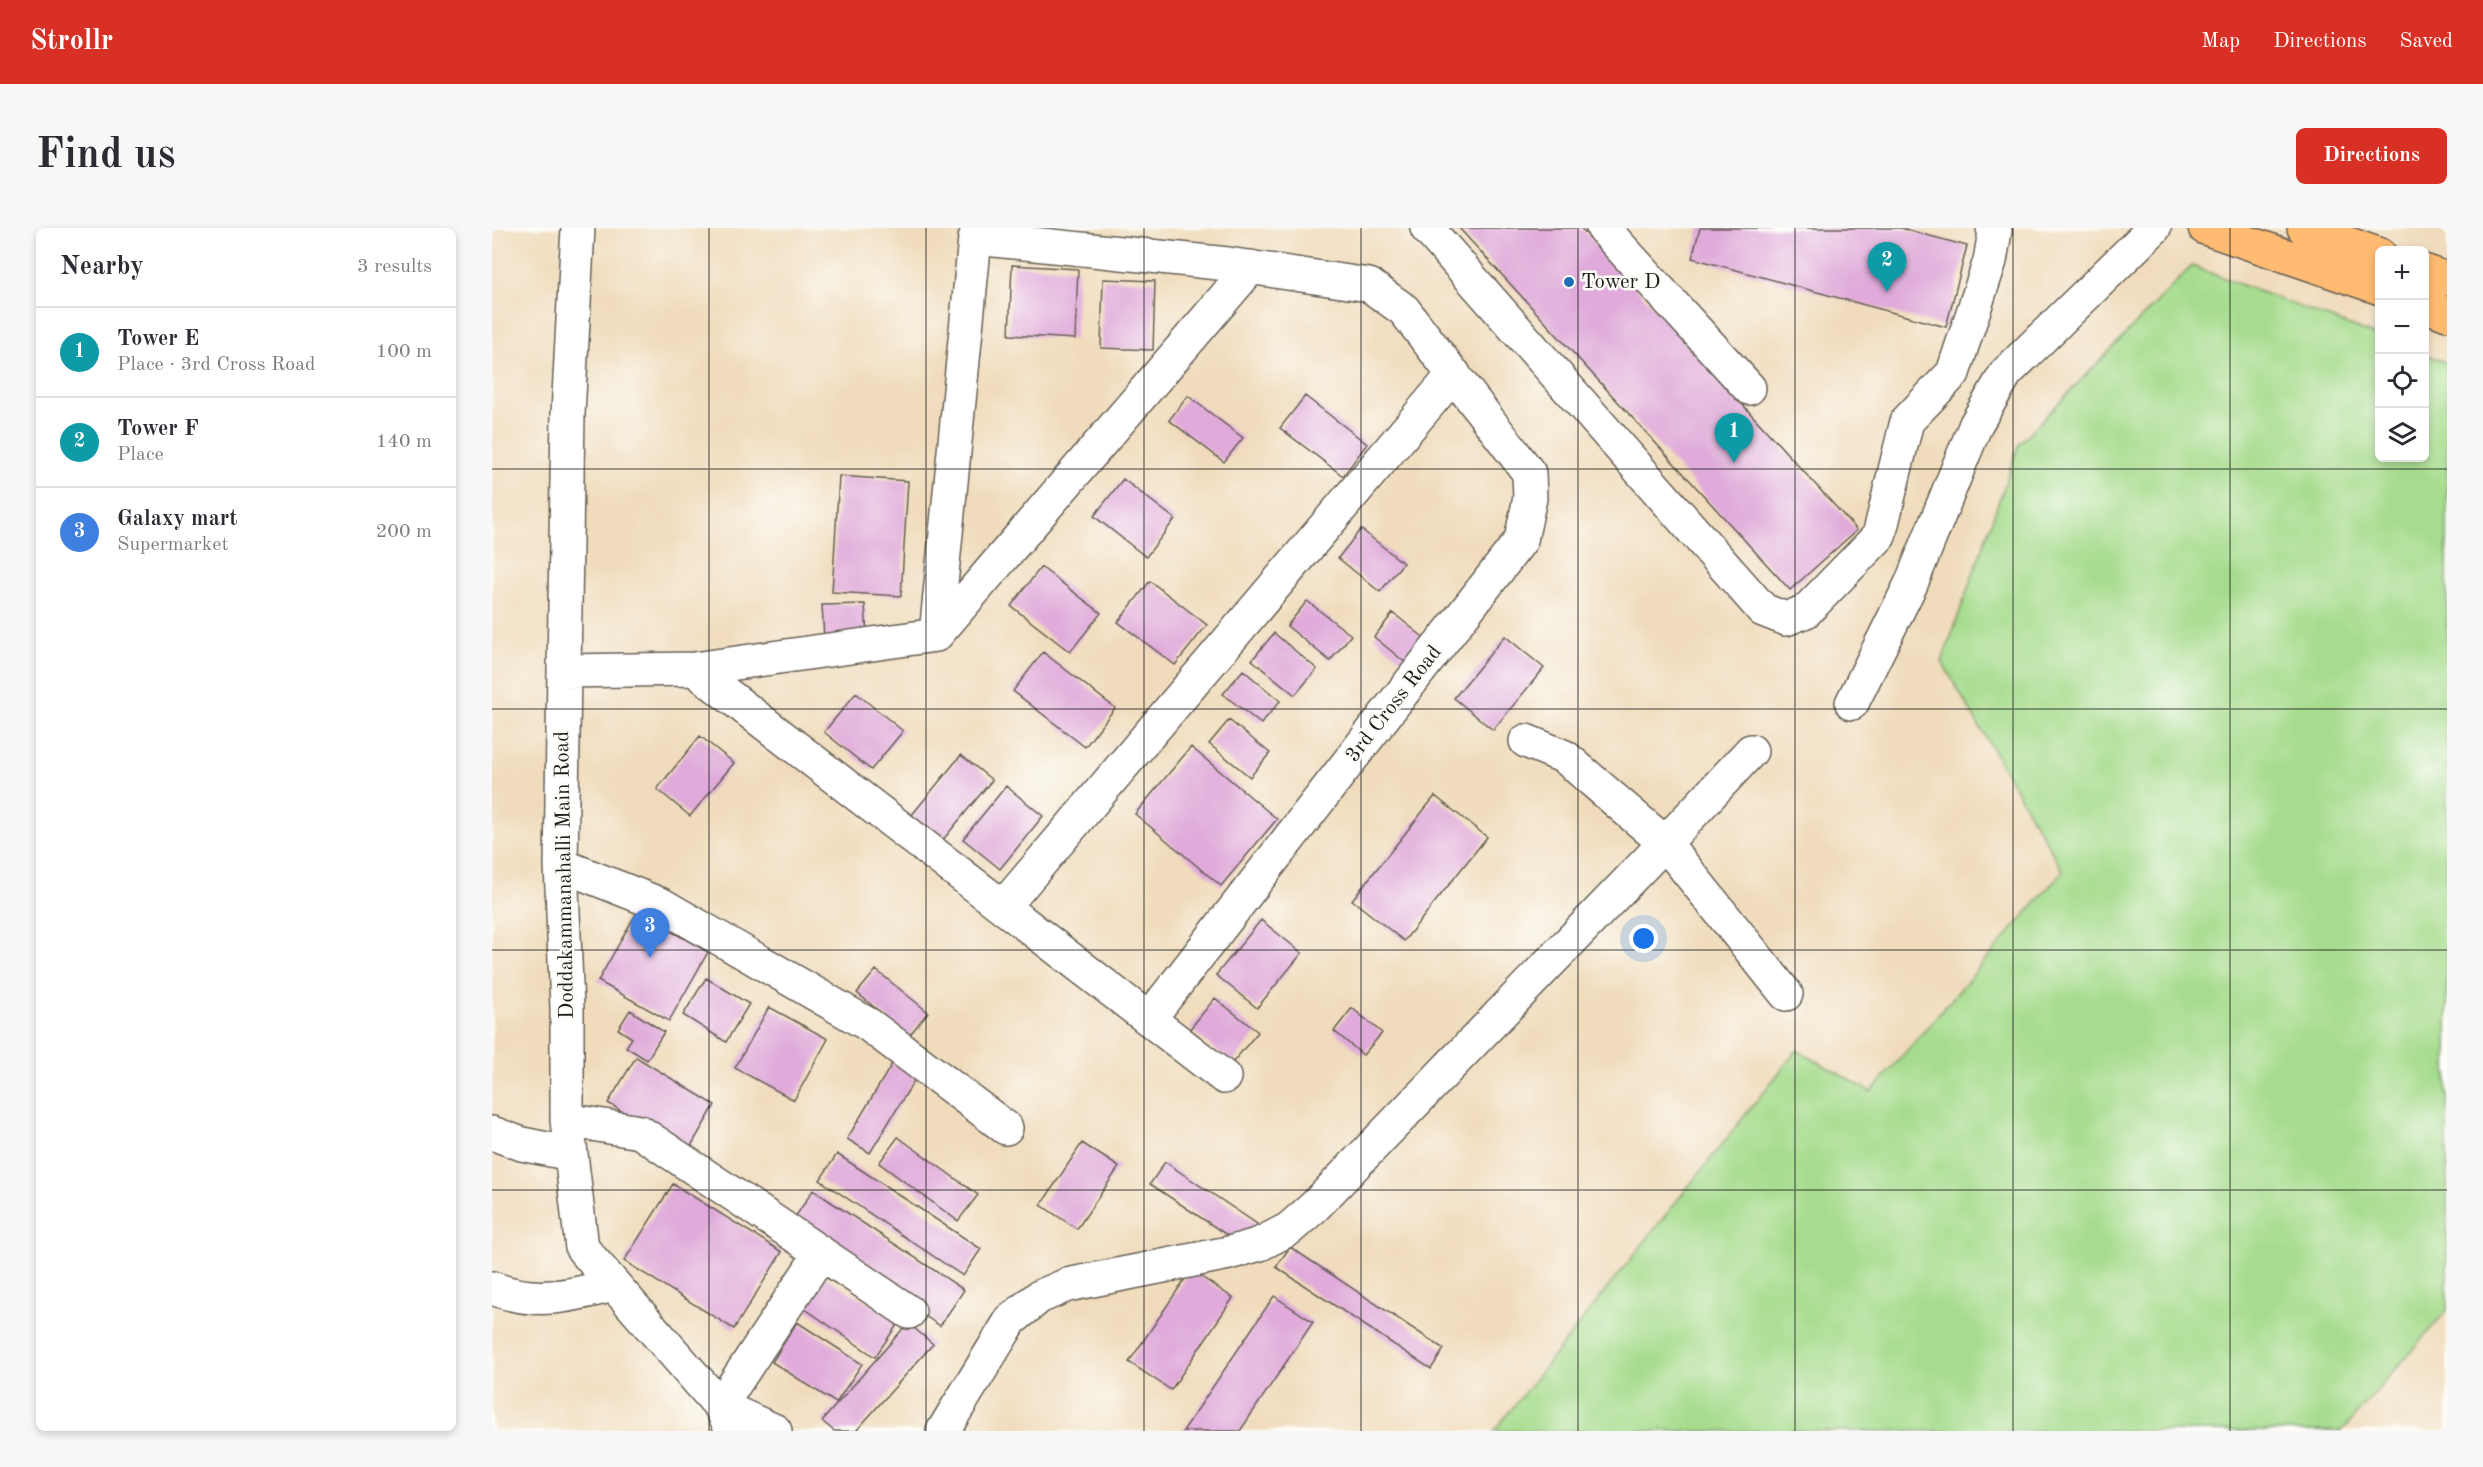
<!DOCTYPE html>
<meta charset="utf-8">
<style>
body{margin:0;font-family:"Old Standard TT",serif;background:#f7f7f7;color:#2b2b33}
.controls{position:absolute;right:18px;top:18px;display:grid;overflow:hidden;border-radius:9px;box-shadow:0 3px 9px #0003}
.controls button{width:54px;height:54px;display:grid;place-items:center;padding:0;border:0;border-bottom:2px solid #e1e1e2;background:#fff;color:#2b2b33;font:30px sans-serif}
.you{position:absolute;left:1152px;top:711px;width:21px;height:21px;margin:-15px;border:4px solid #fff;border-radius:50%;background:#1a73e8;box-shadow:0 0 0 9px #1a73e833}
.badge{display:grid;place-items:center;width:39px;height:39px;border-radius:50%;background:#d93025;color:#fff;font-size:20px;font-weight:700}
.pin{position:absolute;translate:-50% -50px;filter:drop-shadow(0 2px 3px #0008)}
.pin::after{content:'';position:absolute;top:32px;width:21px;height:18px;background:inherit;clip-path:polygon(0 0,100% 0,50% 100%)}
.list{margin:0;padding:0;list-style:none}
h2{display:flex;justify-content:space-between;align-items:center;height:78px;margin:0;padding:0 24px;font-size:26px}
h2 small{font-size:20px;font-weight:400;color:#7c7c81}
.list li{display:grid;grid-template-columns:39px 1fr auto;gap:18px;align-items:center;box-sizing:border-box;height:90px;padding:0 24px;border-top:2px solid #e1e1e2}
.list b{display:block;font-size:22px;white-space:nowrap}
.list p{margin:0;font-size:20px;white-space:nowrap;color:#7c7c81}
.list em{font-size:20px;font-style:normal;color:#7c7c81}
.icon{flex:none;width:33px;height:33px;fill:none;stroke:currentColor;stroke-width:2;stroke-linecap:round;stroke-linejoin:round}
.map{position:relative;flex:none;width:1955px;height:1203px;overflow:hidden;border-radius:9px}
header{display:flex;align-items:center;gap:36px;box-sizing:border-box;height:84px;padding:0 30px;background:#d93025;color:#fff}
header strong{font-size:28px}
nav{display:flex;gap:33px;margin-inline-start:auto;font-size:21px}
.intro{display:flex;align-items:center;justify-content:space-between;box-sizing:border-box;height:144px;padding:0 36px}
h1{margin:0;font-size:42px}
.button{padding:15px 27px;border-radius:9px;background:#d93025;color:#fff;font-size:21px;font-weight:700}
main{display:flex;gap:36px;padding:0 36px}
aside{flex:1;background:#fff;border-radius:9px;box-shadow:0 3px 9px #0003}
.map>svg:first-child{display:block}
</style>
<header>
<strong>Strollr</strong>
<nav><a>Map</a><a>Directions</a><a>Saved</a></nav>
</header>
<div class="intro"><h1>Find us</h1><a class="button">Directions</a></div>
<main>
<aside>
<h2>Nearby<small>3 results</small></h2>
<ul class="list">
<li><span class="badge" style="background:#0f9aa8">1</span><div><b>Tower E</b><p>Place · 3rd Cross Road</p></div><em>100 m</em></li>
<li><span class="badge" style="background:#0f9aa8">2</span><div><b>Tower F</b><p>Place</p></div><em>140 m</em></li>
<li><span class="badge" style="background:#3f7fe0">3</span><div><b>Galaxy mart</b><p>Supermarket</p></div><em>200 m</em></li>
</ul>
</aside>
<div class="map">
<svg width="1955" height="1203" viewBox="0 0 1955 1203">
<rect width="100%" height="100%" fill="#fdfcf7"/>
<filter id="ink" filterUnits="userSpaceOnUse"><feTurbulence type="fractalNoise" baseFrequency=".0167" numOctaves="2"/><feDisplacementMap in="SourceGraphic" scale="12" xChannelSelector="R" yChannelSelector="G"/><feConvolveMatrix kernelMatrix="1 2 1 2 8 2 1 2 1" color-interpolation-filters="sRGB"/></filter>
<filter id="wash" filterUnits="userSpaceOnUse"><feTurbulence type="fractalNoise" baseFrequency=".008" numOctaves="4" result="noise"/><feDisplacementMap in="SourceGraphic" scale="24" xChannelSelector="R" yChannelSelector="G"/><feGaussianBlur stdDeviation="1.35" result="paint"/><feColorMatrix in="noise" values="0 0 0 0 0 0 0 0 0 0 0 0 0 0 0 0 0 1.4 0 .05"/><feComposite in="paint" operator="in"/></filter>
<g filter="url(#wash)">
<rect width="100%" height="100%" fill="#f0dcbc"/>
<path fill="#a6dc8d" stroke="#617c54" stroke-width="1.5" d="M 1700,38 L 1887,109 L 1888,230 L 1932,230 L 1933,126 L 1955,135 L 1955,1082 L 1850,1203 L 1002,1203 L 1305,822 L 1379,864 L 1571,643 L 1450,434 L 1527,216 Z"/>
<g id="blocks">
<path fill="#e0aada" d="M 967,0 L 1089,0 L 1365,302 L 1298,362 Z
M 1208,0 L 1409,0 L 1475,18 L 1454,99 L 1200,30 Z
M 520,37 L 586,41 L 583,111 L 517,107 Z
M 611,51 L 663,53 L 661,122 L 609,120 Z
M 696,168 L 751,210 L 732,234 L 677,192 Z
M 813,168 L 875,216 L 851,248 L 788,200 Z
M 347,248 L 416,253 L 409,368 L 340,364 Z
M 631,251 L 683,291 L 654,329 L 602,288 Z
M 869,301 L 911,335 L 888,364 L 846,330 Z
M 549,339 L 609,385 L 578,424 L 519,378 Z
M 658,353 L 715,397 L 683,437 L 626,394 Z
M 815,373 L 859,407 L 838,433 L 795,398 Z
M 373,376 L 375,408 L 332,410 L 330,377 Z
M 901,385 L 940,416 L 920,440 L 882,409 Z
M 782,405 L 825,441 L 803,467 L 760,432 Z
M 1013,408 L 1052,440 L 1001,502 L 962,470 Z
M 551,424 L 623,480 L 593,519 L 521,463 Z
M 751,442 L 788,473 L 769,496 L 731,466 Z
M 364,465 L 411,503 L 379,542 L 332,504 Z
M 737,492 L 778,525 L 758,549 L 717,516 Z
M 208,508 L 242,535 L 198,588 L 165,561 Z
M 699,519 L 785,591 L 729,658 L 643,586 Z
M 469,527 L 500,552 L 450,613 L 419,588 Z
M 514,558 L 551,588 L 508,641 L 471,611 Z
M 943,568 L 995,609 L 912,713 L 860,672 Z
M 145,684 L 216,724 L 177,793 L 106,753 Z
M 769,692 L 810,725 L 765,780 L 724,747 Z
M 384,742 L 436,784 L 417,808 L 365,765 Z
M 214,750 L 257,776 L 234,814 L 191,787 Z
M 723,770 L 766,804 L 740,835 L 698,801 Z
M 277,779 L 336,811 L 302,872 L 243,840 Z
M 860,780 L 890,805 L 871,827 L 842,803 Z
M 138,782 L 172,804 L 155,832 L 134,819 L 140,810 L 126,801 Z
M 144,829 L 223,877 L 196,923 L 116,875 Z
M 401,834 L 425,848 L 378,925 L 355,911 Z
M 406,909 L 486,967 L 466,993 L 387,935 Z
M 590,915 L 627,939 L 585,1001 L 549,977 Z
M 345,926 L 489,1021 L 471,1048 L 328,952 Z
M 673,934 L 765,996 L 750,1017 L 658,956 Z
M 181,956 L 290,1024 L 242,1101 L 132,1033 Z
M 321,962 L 472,1062 L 448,1098 L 298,997 Z
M 798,1019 L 952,1121 L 939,1141 L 784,1039 Z
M 699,1042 L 741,1070 L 679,1162 L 637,1134 Z
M 330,1047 L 407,1094 L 383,1129 L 309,1078 Z
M 782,1068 L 821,1094 L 748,1203 L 691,1203 Z
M 305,1094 L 370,1136 L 344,1175 L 280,1134 Z
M 416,1095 L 441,1116 L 364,1203 L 342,1203 L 330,1193 Z"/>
</g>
</g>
<g filter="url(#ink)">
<use href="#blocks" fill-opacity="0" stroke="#665f54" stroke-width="1.5"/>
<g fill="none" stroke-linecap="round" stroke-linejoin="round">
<g stroke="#665f54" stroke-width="36">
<path id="minor" d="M 86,0 L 76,186 L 69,637 L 75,780 L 75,892 L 79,926 L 90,1020 L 228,1178 L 241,1203
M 935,0 L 1271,382 L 1294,391 L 1314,383 L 1387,308 L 1415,193 L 1461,145 L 1498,33 L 1503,3 L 1501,0
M 1111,0 L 1257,160
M 444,407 L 483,10 L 736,36 L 877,57 L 912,82 L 1037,245 L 1038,270 L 1029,312 L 657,791
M 202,441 L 732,849
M 73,443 L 202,441 L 444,407 L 759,39
M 1360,475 L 1419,356 L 1484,196 L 1514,145 L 1662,0
M 1034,513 L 1073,529 L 1173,615 L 1294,766
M 69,637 L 170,677 L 377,797 L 514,900
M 512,678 L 962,146
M 75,892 L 148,904 L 417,1084
M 0,905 L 30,916 L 79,926
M 0,1060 C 44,1077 78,1068 122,1057
M 283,1203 L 228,1178 L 329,1025
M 451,1203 L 519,1092 L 547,1069 L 575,1057 L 737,1025 L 768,1016 L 797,1001 L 822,979 L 1173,615 L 1259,523"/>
</g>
<g stroke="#665f54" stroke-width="36">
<path id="major" d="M 1713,0 L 1888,60
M 1812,0 L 1888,27
M 1932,43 L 1955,51
M 1932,77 L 1955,86"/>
</g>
<use href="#minor" stroke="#fff" stroke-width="33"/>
<use href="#major" stroke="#ffbb71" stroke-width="33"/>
</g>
</g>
<path fill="none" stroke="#1c1c1c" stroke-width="1.5" stroke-opacity="0.55" d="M 217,0 L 217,1203M 434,0 L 434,1203M 652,0 L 652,1203M 869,0 L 869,1203M 1086,0 L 1086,1203M 1303,0 L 1303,1203M 1521,0 L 1521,1203M 1738,0 L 1738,1203M 0,241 L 1955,241M 0,481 L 1955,481M 0,722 L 1955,722M 0,962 L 1955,962"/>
<circle fill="#1f6fb2" stroke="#fdfcf7" stroke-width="2" cx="1077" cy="54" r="6"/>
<g text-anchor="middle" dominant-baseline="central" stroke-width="5" stroke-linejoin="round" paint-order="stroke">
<g font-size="21" fill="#1c1c1c" stroke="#fdfcf7" text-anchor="start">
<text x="1089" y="54">Tower D</text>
</g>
<g font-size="21" fill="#1c1c1c" stroke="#fdfcf7">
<text transform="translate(902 476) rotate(-52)">3rd Cross Road</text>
<text transform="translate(73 647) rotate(-91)">Doddakammanahalli Main Road</text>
</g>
</g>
</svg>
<div class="controls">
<button>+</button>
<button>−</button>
<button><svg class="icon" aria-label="locate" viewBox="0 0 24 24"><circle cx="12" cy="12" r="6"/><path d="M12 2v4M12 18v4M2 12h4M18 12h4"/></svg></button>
<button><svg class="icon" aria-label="layers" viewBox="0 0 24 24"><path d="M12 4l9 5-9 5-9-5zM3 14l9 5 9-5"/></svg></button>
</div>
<div class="you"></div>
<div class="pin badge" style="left:1242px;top:235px;background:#0f9aa8">1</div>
<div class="pin badge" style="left:1395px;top:64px;background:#0f9aa8">2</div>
<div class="pin badge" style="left:158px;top:730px;background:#3f7fe0">3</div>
</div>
</main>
